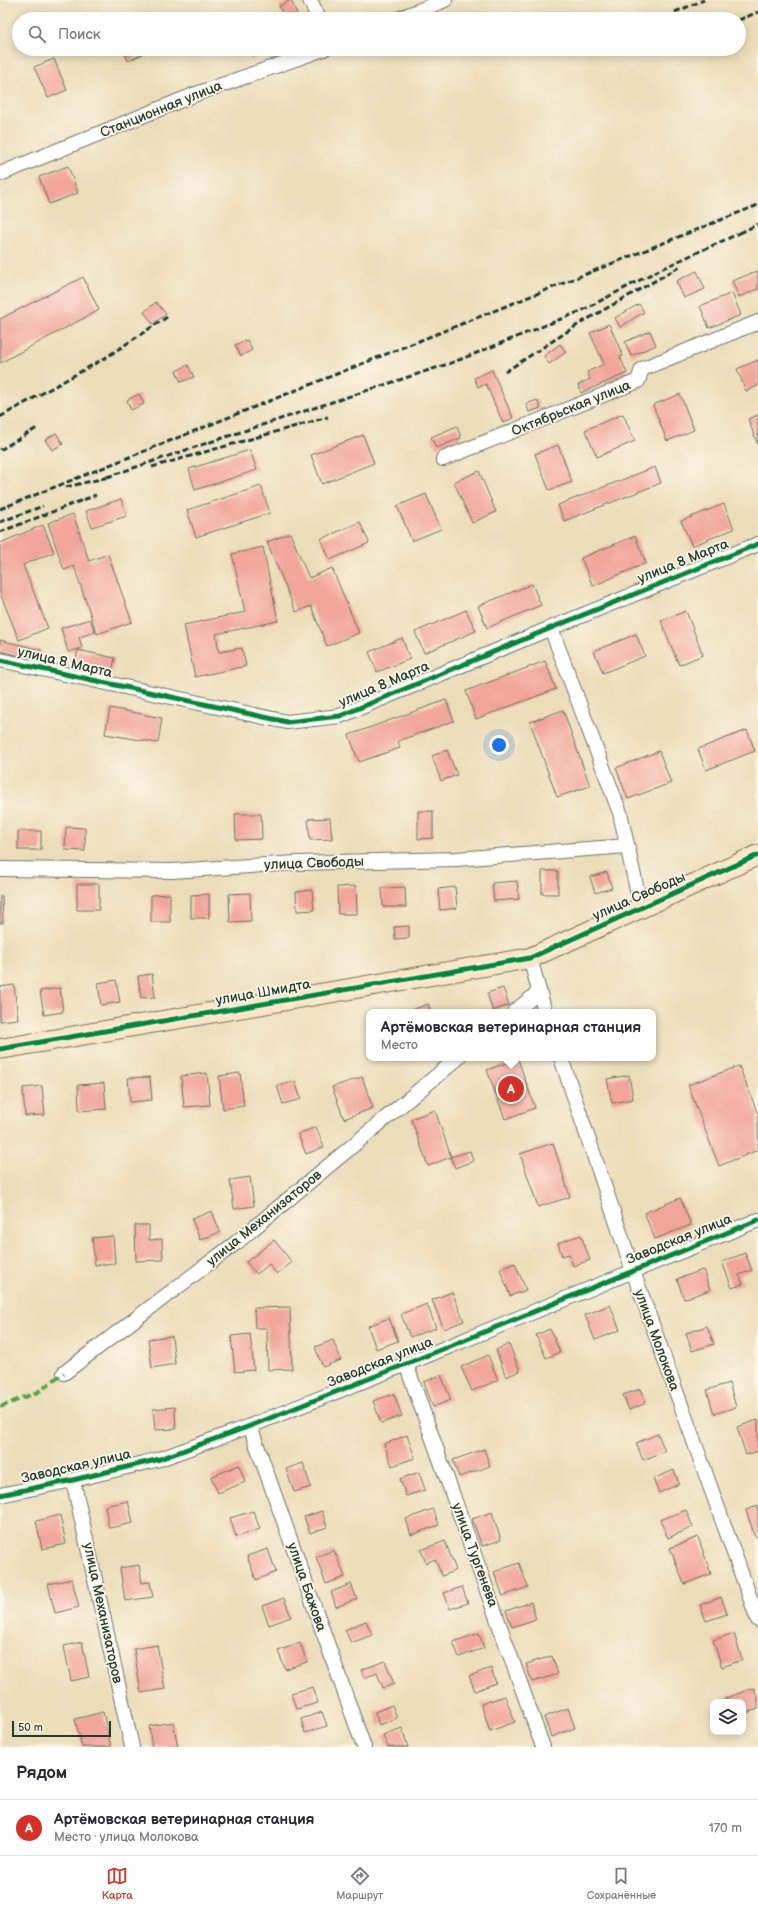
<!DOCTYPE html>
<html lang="ru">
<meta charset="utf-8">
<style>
body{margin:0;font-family:"Balsamiq Sans",sans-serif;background:#f2f2f3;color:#2b2b33}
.controls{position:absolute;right:12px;bottom:12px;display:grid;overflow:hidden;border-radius:8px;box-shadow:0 2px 10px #0003}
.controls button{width:36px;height:36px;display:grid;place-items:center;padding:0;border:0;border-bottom:1px solid #e1e1e2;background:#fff;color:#2b2b33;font:20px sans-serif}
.scale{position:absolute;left:12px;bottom:10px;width:99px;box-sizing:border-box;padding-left:4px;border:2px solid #1f3d34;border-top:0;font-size:11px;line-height:14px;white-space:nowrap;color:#1f3d34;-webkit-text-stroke:3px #fcf5e5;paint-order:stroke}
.you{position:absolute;left:499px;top:745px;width:14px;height:14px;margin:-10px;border:3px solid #fff;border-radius:50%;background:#1a73e8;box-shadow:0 0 0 6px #1a73e833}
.badge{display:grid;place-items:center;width:26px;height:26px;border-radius:50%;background:#d93025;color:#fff;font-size:13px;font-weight:700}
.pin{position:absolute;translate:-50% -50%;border:2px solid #fff;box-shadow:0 1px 4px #0006}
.popup{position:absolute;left:366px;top:1009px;width:290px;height:52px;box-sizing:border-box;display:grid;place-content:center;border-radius:8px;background:#fff;filter:drop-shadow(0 1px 3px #0005);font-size:13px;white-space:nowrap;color:#7c7c81}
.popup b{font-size:15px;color:#2b2b33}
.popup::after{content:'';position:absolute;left:50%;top:100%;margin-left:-8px;border:8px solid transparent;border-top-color:#fff}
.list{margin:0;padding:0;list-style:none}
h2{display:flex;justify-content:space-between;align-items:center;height:52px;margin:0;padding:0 16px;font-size:17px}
h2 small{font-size:13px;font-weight:400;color:#7c7c81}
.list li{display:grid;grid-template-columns:26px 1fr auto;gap:12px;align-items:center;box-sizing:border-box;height:56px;padding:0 16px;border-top:1px solid #e1e1e2}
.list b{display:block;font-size:15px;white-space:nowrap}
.list p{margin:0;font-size:13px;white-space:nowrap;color:#7c7c81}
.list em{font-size:13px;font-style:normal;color:#7c7c81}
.icon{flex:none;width:22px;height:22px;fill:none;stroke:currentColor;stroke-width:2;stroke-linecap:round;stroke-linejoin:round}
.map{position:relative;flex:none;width:758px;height:1747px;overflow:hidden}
.search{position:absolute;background:#fff;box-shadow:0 2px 10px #0003;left:12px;right:12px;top:12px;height:44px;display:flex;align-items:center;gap:10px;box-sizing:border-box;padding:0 14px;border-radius:22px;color:#7c7c81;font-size:15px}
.sheet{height:108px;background:#fff}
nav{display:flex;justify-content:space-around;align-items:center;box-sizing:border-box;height:56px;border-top:1px solid #e1e1e2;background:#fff;font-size:11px;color:#7c7c81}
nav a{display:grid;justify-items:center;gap:2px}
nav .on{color:#d93025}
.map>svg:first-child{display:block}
</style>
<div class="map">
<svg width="758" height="1747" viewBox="0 0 758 1747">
<rect width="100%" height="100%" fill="#fcf5e5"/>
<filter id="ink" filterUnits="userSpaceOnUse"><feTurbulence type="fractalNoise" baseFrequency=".025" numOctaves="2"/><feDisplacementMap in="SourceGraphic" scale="8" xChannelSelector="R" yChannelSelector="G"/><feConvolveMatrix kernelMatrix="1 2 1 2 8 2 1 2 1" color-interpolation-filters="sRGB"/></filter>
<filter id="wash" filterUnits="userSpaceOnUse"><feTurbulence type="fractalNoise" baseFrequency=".012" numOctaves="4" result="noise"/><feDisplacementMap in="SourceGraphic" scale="16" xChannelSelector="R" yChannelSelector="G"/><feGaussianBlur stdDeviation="0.9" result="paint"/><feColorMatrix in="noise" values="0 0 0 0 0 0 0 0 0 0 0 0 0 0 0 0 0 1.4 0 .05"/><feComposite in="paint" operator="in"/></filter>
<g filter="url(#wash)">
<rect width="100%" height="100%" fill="#ecddb9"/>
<g id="blocks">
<path fill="#f2a69b" d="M 291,0 L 299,19 L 285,19 L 279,6 Z
M 123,49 L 141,49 L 143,54 L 128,61 Z
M 250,49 L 271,49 L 253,56 Z
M 54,59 L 67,90 L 48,98 L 34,67 Z
M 68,166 L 78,193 L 49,204 L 39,177 Z
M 697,271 L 705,289 L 684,298 L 676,281 Z
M 758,271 L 758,289 L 739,297 L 732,281 Z
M 83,277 L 99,310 L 0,363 L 0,319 Z
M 732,293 L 741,315 L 709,328 L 700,306 Z
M 156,302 L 166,314 L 153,324 L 144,312 Z
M 639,304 L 644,312 L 620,327 L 615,318 Z
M 609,324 L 623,356 L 620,357 L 627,373 L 581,393 L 578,385 L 590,379 L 587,372 L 604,364 L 590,333 Z
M 650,331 L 656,345 L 631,356 L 625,342 Z
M 247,340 L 252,350 L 241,356 L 235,345 Z
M 560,344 L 566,352 L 549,364 L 544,356 Z
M 758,360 L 758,386 L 746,391 L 737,369 Z
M 188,365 L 194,377 L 181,382 L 176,371 Z
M 492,370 L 513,418 L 503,423 L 486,384 L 478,387 L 474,378 Z
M 139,394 L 144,404 L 131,410 L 127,400 Z
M 680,394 L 694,430 L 667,441 L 653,405 Z
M 537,400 L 541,408 L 529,412 L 526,404 Z
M 623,414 L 635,441 L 597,457 L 585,430 Z
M 758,415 L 758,445 L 748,419 Z
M 457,426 L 461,438 L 436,448 L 431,437 Z
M 56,433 L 63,444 L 52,450 L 45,440 Z
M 363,435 L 374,463 L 322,484 L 311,455 Z
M 558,445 L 572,482 L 549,490 L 535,454 Z
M 250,450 L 257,470 L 195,490 L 189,469 Z
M 655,467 L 661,483 L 564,521 L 558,505 Z
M 479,471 L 496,512 L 472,523 L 454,482 Z
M 261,486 L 270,513 L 196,537 L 187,510 Z
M 426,494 L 441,529 L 412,541 L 397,506 Z
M 121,499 L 127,516 L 92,527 L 86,511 Z
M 724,504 L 734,529 L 692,546 L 681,521 Z
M 73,514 L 89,561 L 108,554 L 132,622 L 97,634 L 74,566 L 64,570 L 48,523 Z
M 360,522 L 369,543 L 330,560 L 321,539 Z
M 43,525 L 54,552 L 23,565 L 48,628 L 19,640 L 0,593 L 0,543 Z
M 290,533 L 309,578 L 332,568 L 359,633 L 327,646 L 311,606 L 296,612 L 267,542 Z
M 635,536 L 646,563 L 593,586 L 581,558 Z
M 263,547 L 278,621 L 216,634 L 219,652 L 242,648 L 246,666 L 195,677 L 184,625 L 245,612 L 232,554 Z
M 532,584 L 541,605 L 487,628 L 478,606 Z
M 466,610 L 476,631 L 424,653 L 415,632 Z
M 686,611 L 703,655 L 679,665 L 661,621 Z
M 90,619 L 95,632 L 79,637 L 82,648 L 68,652 L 61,628 Z
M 636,634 L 645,656 L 603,673 L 594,651 Z
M 402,638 L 410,659 L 377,672 L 369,652 Z
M 0,640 L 41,650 L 39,661 L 0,651 Z
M 78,650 L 115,658 L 110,680 L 73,671 Z
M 545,661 L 556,689 L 476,719 L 466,691 Z
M 446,700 L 454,721 L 398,741 L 400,748 L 359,762 L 349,735 Z
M 110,708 L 162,718 L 158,743 L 105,734 Z
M 563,710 L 590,786 L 557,797 L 530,722 Z
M 747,730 L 755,751 L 706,770 L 698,749 Z
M 447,750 L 457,775 L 441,781 L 432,756 Z
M 659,751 L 671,783 L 628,799 L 616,768 Z
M 418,811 L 433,811 L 433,838 L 418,839 Z
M 235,814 L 261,814 L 262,839 L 236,840 Z
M 330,818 L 332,839 L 310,840 L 308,819 Z
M 66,827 L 85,828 L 85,851 L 65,850 Z
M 18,831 L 41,831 L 41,850 L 18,850 Z
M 542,871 L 558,871 L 558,894 L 542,894 Z
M 607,872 L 612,888 L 595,893 L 590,877 Z
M 517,881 L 519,899 L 494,901 L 492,883 Z
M 77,884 L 99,884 L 99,910 L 77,910 Z
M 356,886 L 357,914 L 338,914 L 337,887 Z
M 405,887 L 406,907 L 383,907 L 382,888 Z
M 455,887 L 457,908 L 440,910 L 438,889 Z
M 312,890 L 314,910 L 297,911 L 296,892 Z
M 250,893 L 251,921 L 230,922 L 229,894 Z
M 170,894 L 170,922 L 151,922 L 151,895 Z
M 209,894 L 209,918 L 191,918 L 191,895 Z
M 0,896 L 2,896 L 3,923 L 0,923 Z
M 409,926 L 409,938 L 395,939 L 394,927 Z
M 152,974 L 155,997 L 141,998 L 138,976 Z
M 116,980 L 120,1002 L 101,1005 L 98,983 Z
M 14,985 L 18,1019 L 0,1021 L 0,987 Z
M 60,988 L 63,1012 L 44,1015 L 40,991 Z
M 503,988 L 509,1005 L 493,1011 L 487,993 Z
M 428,1004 L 431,1012 L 413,1012 L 412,1010 Z
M 518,1059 L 535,1108 L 505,1119 L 487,1070 Z
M 739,1066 L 758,1114 L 758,1150 L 719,1166 L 688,1085 Z
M 207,1073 L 210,1105 L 184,1107 L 181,1076 Z
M 240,1073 L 244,1106 L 223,1109 L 219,1076 Z
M 629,1075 L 633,1099 L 612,1103 L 607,1079 Z
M 150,1077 L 152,1100 L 130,1102 L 128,1078 Z
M 362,1077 L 373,1108 L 344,1119 L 332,1087 Z
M 295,1081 L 301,1099 L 283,1104 L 277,1086 Z
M 104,1083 L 106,1109 L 79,1111 L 78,1085 Z
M 42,1086 L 45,1115 L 25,1116 L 23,1088 Z
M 435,1110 L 451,1157 L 470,1151 L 473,1161 L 455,1168 L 451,1157 L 428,1166 L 411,1119 Z
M 316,1127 L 324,1147 L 306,1154 L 298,1134 Z
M 553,1143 L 570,1197 L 538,1207 L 520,1154 Z
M 250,1177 L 254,1206 L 234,1209 L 230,1180 Z
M 680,1198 L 691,1225 L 655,1239 L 644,1213 Z
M 212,1211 L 220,1232 L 200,1240 L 192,1219 Z
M 135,1225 L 149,1225 L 149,1240 L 162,1239 L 163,1260 L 136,1261 Z
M 581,1235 L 590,1260 L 573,1266 L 569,1254 L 562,1256 L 558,1243 Z
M 113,1236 L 115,1263 L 95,1265 L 92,1238 Z
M 274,1240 L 292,1262 L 277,1274 L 269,1264 L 257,1274 L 246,1262 Z
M 745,1253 L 752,1270 L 739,1275 L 743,1284 L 732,1288 L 722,1262 Z
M 515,1263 L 526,1290 L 510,1296 L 500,1269 Z
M 703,1270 L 710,1290 L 684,1299 L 677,1279 Z
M 452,1292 L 464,1321 L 444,1329 L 432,1300 Z
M 427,1304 L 436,1328 L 410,1337 L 401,1314 Z
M 610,1305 L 620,1330 L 595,1340 L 585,1315 Z
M 290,1307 L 292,1369 L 268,1370 L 267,1328 L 255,1328 L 254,1308 Z
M 389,1318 L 398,1341 L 376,1349 L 368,1326 Z
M 707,1326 L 714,1344 L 692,1351 L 686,1333 Z
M 550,1329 L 560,1352 L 546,1358 L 536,1335 Z
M 250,1334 L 254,1370 L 235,1372 L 231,1336 Z
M 172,1336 L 175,1364 L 152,1368 L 148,1339 Z
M 333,1340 L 341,1360 L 323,1367 L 315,1347 Z
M 509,1344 L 520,1371 L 506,1377 L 496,1350 Z
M 488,1355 L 498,1380 L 472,1391 L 461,1367 Z
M 441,1375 L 451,1400 L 433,1407 L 424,1382 Z
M 729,1383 L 736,1407 L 714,1414 L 707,1390 Z
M 640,1389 L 646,1403 L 629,1410 L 623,1395 Z
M 394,1394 L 402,1416 L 381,1423 L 373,1401 Z
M 175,1407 L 176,1429 L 155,1430 L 153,1409 Z
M 758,1420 L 758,1451 L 746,1455 L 737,1427 Z
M 658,1434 L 665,1451 L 643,1460 L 636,1443 Z
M 407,1435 L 415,1458 L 392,1466 L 384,1444 Z
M 484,1449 L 490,1466 L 459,1477 L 453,1460 Z
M 303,1463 L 311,1487 L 294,1492 L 286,1469 Z
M 239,1465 L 245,1482 L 218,1493 L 211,1477 Z
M 674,1470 L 679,1484 L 659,1493 L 653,1479 Z
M 419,1472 L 425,1490 L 406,1496 L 400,1479 Z
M 128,1501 L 133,1523 L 109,1528 L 105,1506 Z
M 758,1506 L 758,1536 L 755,1537 L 746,1510 Z
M 433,1509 L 439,1525 L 411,1535 L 406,1519 Z
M 686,1510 L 693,1527 L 668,1538 L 660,1520 Z
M 253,1511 L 260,1529 L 236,1537 L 230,1518 Z
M 322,1511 L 327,1527 L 310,1533 L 304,1517 Z
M 492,1512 L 501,1540 L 482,1546 L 472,1519 Z
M 60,1515 L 66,1544 L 42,1549 L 36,1521 Z
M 698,1537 L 711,1574 L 684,1584 L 670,1548 Z
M 445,1541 L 456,1570 L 442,1576 L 435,1559 L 426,1563 L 421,1550 Z
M 268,1549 L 276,1572 L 256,1580 L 247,1556 Z
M 334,1550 L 345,1577 L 326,1584 L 316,1557 Z
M 519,1563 L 528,1587 L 503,1596 L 494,1572 Z
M 139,1565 L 142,1583 L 150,1582 L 153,1597 L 125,1601 L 120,1568 Z
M 72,1579 L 79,1607 L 55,1613 L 48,1584 Z
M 351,1584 L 357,1599 L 336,1607 L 331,1592 Z
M 462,1587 L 468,1603 L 450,1609 L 444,1593 Z
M 721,1597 L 727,1614 L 706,1621 L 700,1605 Z
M 284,1598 L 291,1617 L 269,1625 L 262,1606 Z
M 531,1602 L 536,1619 L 512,1627 L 506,1611 Z
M 366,1621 L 372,1635 L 351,1643 L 345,1630 Z
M 479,1633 L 484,1648 L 459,1657 L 453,1642 Z
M 734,1633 L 742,1660 L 722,1667 L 713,1640 Z
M 82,1642 L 89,1677 L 71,1681 L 64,1646 Z
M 300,1643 L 307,1662 L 285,1669 L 278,1651 Z
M 157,1645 L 165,1689 L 141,1693 L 134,1649 Z
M 552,1656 L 558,1674 L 532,1682 L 526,1664 Z
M 385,1661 L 394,1684 L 383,1688 L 377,1673 L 364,1678 L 361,1670 Z
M 491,1668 L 496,1683 L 475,1691 L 469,1676 Z
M 313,1687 L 318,1703 L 296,1709 L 291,1693 Z
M 754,1688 L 758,1699 L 758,1709 L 743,1714 L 743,1702 L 727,1702 L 725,1698 Z
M 505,1696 L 515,1722 L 490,1731 L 481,1704 Z
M 392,1705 L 397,1718 L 379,1725 L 375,1712 Z
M 568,1708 L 575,1728 L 551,1737 L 544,1717 Z
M 103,1712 L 111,1747 L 82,1747 L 75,1719 Z
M 322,1712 L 327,1726 L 305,1733 L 301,1719 Z
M 173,1722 L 178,1747 L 152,1747 L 149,1726 Z
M 402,1728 L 408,1747 L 388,1747 L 383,1735 Z"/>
</g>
</g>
<g filter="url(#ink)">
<use href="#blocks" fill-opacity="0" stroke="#677563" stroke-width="1"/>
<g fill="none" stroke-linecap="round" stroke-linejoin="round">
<g stroke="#677563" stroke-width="16">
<path id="street" d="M 310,0 L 319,19
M 398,19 L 445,0
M 0,174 L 196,94 L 324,49
M 443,459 L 638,381 L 642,369 L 758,322
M 551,628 L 620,813 L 641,908
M 0,660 L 287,722 L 340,716 L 551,628 L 758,544
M 0,869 L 172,871 L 297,863 L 456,859 L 627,846
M 530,958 L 545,1012
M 514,1012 L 539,992
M 561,1058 L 633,1271 L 758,1620
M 406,1364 L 543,1747
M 64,1373 L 237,1242 L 458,1058
M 250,1426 L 364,1747
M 73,1480 L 132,1747
M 0,1495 L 73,1480 L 160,1459 L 250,1426 L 406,1364 L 758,1220"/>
</g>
<g stroke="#677563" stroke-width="22">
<path id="secondary" d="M 0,1049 L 530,958 L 758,855"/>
</g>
<use href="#street" stroke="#fff" stroke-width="14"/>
<use href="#secondary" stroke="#ffe4c6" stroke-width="20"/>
<path stroke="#1f3d34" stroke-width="3" stroke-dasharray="6 3" stroke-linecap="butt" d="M 675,12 L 704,0
M 739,20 L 758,12
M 740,233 L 758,224
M 505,372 L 579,324 L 681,266
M 0,417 L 105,358 L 167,317
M 0,450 L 37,428
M 152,467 L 328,417
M 107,477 L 189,449 L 454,362 L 581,311 L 661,269 L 744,231
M 66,487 L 113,476
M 0,509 L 758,205
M 0,522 L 43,506
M 0,532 L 96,495"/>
<path stroke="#4fa644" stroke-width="4" stroke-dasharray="8 4" stroke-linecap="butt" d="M 0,1407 L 38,1392 L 64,1373"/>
<g stroke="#fcf5e5" stroke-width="8">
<path id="cycleway" d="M 0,660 L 287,722 L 340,716 L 551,628 L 758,544
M 0,1049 L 530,958 L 758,855
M 0,1495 L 73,1480 L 160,1459 L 250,1426 L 406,1364 L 758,1220"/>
</g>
<use href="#cycleway" stroke="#00873e" stroke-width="5"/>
</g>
</g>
<g text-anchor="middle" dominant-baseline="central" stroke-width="3.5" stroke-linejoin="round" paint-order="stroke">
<g font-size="14" fill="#1f3d34" stroke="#fcf5e5">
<text transform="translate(161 109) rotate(-22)">Станционная улица</text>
<text transform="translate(571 408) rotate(-22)">Октябрьская улица</text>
<text transform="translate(683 561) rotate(-22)">улица 8 Марта</text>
<text transform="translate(65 662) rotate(13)">улица 8 Марта</text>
<text transform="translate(384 684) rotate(-23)">улица 8 Марта</text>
<text transform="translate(314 863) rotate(-2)">улица Свободы</text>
<text transform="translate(639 896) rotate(-24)">улица Свободы</text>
<text transform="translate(263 992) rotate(-10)">улица Шмидта</text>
<text transform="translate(264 1218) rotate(-39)">улица Механизаторов</text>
<text transform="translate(679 1239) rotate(-22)">Заводская улица</text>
<text transform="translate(657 1340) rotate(70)">улица Молокова</text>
<text transform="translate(380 1362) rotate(-22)">Заводская улица</text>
<text transform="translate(76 1466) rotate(-13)">Заводская улица</text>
<text transform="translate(475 1555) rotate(70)">улица Тургенева</text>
<text transform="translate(307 1587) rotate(71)">улица Бажова</text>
<text transform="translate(103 1613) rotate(78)">улица Механизаторов</text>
</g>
</g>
</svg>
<div class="controls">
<button><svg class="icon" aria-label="layers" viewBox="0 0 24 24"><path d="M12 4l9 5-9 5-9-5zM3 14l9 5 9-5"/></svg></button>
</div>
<div class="scale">50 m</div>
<div class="you"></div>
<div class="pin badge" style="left:511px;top:1089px">A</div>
<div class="popup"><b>Артёмовская ветеринарная станция</b>Место</div>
<div class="search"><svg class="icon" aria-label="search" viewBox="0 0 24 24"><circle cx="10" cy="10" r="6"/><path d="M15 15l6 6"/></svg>Поиск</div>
</div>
<section class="sheet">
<h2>Рядом<small></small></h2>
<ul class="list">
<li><span class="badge">A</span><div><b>Артёмовская ветеринарная станция</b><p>Место · улица Молокова</p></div><em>170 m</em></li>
</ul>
</section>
<nav>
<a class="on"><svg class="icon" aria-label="map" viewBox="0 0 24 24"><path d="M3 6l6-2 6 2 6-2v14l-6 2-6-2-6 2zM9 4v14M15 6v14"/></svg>Карта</a>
<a><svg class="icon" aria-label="directions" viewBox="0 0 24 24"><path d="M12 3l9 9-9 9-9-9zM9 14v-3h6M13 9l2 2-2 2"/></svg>Маршрут</a>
<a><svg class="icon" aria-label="saved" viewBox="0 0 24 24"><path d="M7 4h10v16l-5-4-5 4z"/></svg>Сохранённые</a>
</nav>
